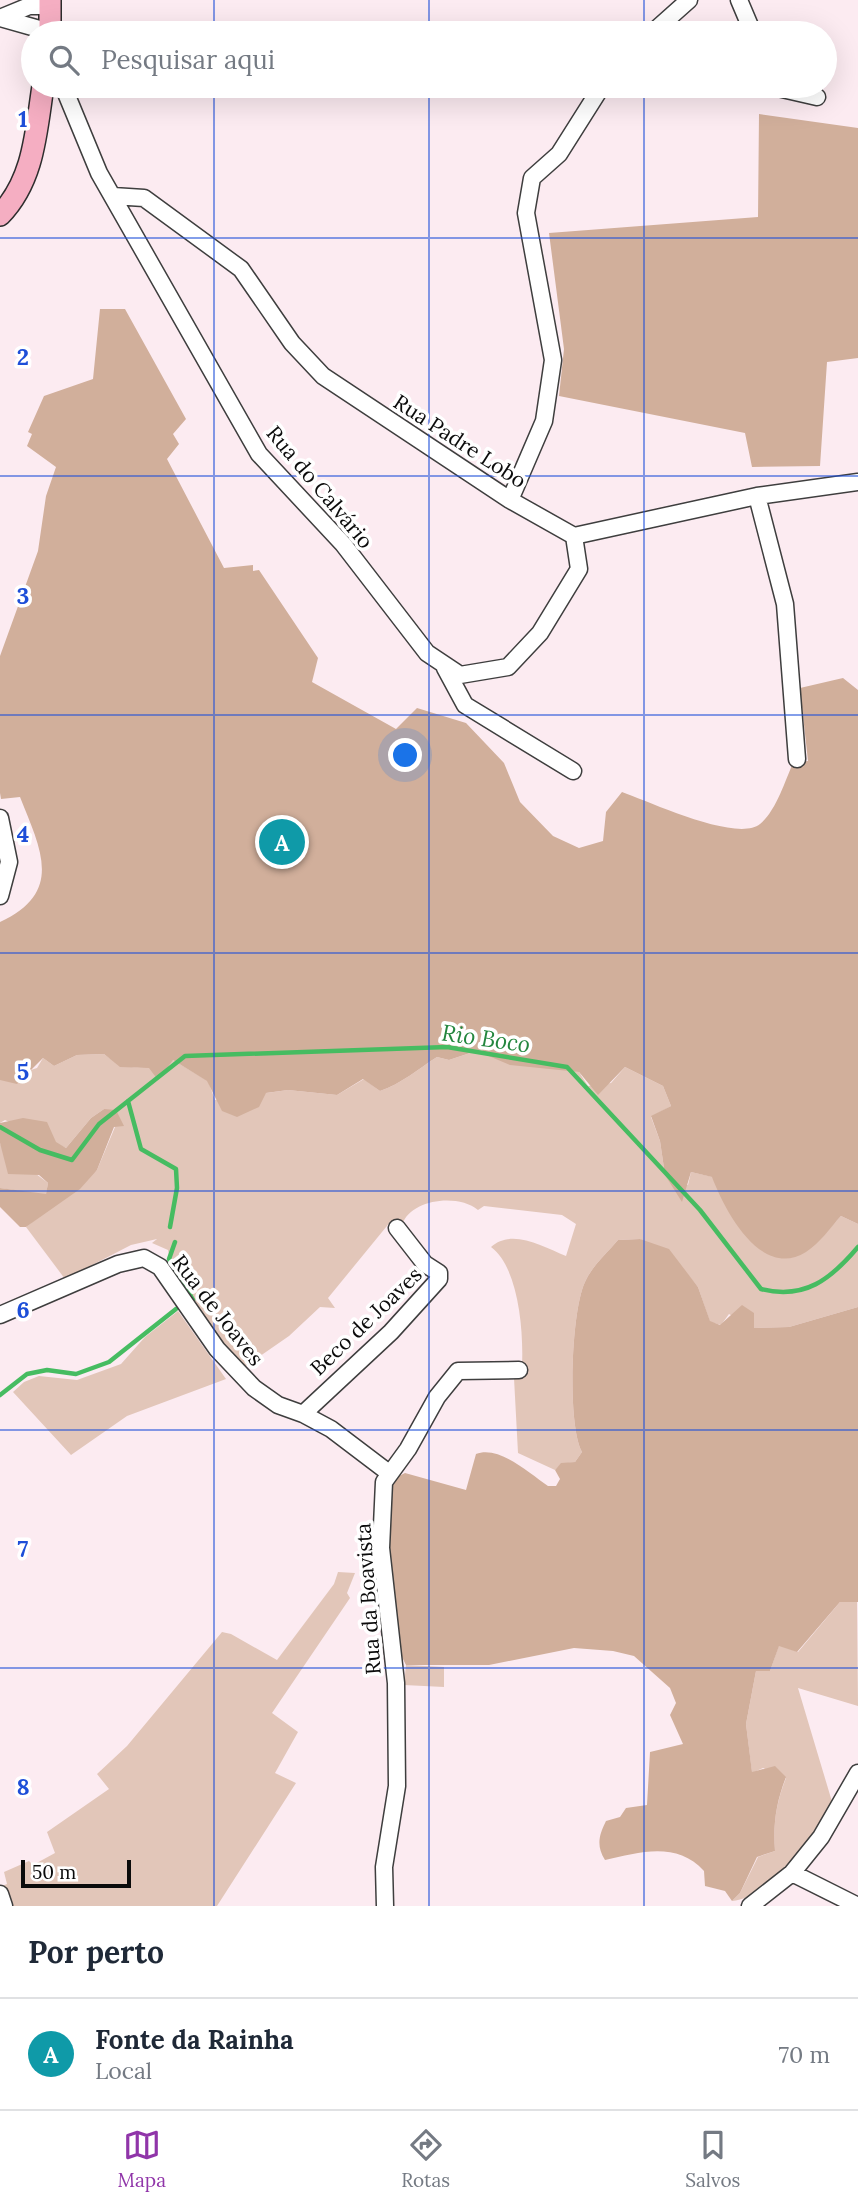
<!DOCTYPE html>
<html lang="pt">
<meta charset="utf-8">
<style>
body{margin:0;font-family:Lora,serif;background:#f2f2f3;color:#1f2937}
.scale{position:absolute;left:21px;bottom:18px;width:110px;box-sizing:border-box;padding-left:7px;border:4px solid #0b0b0b;border-top:0;font-size:19px;line-height:24px;white-space:nowrap;color:#0b0b0b;-webkit-text-stroke:5px #fff;paint-order:stroke}
.you{position:absolute;left:406px;top:756px;width:24px;height:24px;margin:-18px;border:5px solid #fff;border-radius:50%;background:#1a73e8;box-shadow:0 0 0 10px #1a73e833}
.badge{display:grid;place-items:center;width:46px;height:46px;border-radius:50%;background:#9035a9;color:#fff;font-size:23px;font-weight:700}
.pin{position:absolute;translate:-50% -50%;border:4px solid #fff;box-shadow:0 2px 7px #0006}
.list{margin:0;padding:0;list-style:none}
h2{display:flex;justify-content:space-between;align-items:center;height:91px;margin:0;padding:0 28px;font-size:30px}
h2 small{font-size:23px;font-weight:400;color:#747a83}
.list li{display:grid;grid-template-columns:46px 1fr auto;gap:21px;align-items:center;box-sizing:border-box;height:112px;padding:0 28px;border-top:2px solid #e0e1e3}
.list b{display:block;font-size:26px;white-space:nowrap}
.list p{margin:0;font-size:23px;white-space:nowrap;color:#747a83}
.list em{font-size:23px;font-style:normal;color:#747a83}
.icon{flex:none;width:38px;height:38px;fill:none;stroke:currentColor;stroke-width:2;stroke-linecap:round;stroke-linejoin:round}
.map{position:relative;flex:none;width:858px;height:1906px;overflow:hidden}
.search{position:absolute;background:#fff;box-shadow:0 7px 28px #0002;left:21px;right:21px;top:21px;height:77px;display:flex;align-items:center;gap:18px;box-sizing:border-box;padding:0 24px;border-radius:38px;color:#747a83;font-size:26px}
.sheet{height:203px;background:#fff}
nav{display:flex;justify-content:space-around;align-items:center;box-sizing:border-box;height:98px;border-top:2px solid #e0e1e3;background:#fff;font-size:19px;color:#747a83}
nav a{display:grid;justify-items:center;gap:4px}
nav .on{color:#9035a9}
.map>svg:first-child{display:block}
</style>
<div class="map">
<svg width="858" height="1906" viewBox="0 0 858 1906">
<rect width="100%" height="100%" fill="#fcebf1"/>
<path fill="#e2c6b9" d="M 482,1049 L 579,1072 L 588,1086 L 611,1083 L 625,1067 L 663,1086 L 671,1106 L 651,1117 L 660,1141 L 665,1175 L 688,1185 L 691,1172 L 713,1177 L 740,1227 L 820,1239 L 841,1216 L 858,1224 L 858,1307 L 789,1327 L 754,1328 L 729,1314 L 721,1325 L 710,1322 L 698,1287 L 684,1270 L 640,1239 L 618,1240 C 607,1253 592,1266 585,1282 C 571,1311 567,1425 582,1452 L 575,1462 L 561,1464 L 555,1470 L 518,1453 L 514,1378 L 521,1379 C 525,1344 521,1269 491,1247 C 512,1228 543,1247 566,1256 L 576,1224 L 562,1215 L 484,1206 L 478,1210 C 458,1193 410,1199 402,1225 L 391,1221 L 328,1298 L 335,1308 L 320,1307 L 289,1336 L 243,1368 C 225,1353 171,1273 168,1250 L 152,1243 L 157,1239 L 131,1245 L 65,1279 L 26,1227 L 97,1170 L 115,1127 L 104,1109 L 91,1118 L 66,1148 L 5,1120 L 0,1123 L 0,1080 L 37,1068 L 43,1058 L 54,1066 L 77,1055 L 104,1054 C 128,1073 144,1069 173,1060 L 208,1081 L 215,1100 L 288,1090 L 337,1095 L 364,1079 L 380,1091 C 401,1084 418,1069 437,1057 L 449,1060 Z
M 0,1143 L 3,1149 L 48,1183 L 46,1195 L 0,1188 Z
M 178,1311 L 226,1379 L 127,1416 L 71,1455 L 13,1392 L 24,1382 L 39,1376 L 77,1380 L 121,1364 L 145,1337 Z
M 338,1572 L 355,1573 L 347,1593 L 350,1598 L 272,1713 L 298,1732 L 275,1773 L 296,1783 L 217,1906 L 9,1906 L 2,1886 L 7,1884 L 4,1872 L 29,1861 L 33,1865 L 55,1853 L 47,1832 L 109,1789 L 97,1774 L 127,1746 L 222,1632 L 231,1634 L 277,1660 L 334,1584 Z
M 857,1601 L 858,1706 L 798,1688 L 833,1805 C 814,1834 770,1898 732,1901 L 740,1893 L 758,1857 L 775,1851 C 773,1824 776,1803 786,1778 L 763,1768 L 752,1773 L 746,1724 L 756,1671 L 770,1671 L 779,1645 L 798,1652 L 840,1602 Z
M 406,1665 L 444,1667 L 444,1687 L 404,1685 Z"/>
<path fill="#d1af9b" d="M 759,114 L 858,128 L 858,358 L 827,362 L 820,466 L 752,467 L 745,433 L 559,396 L 564,349 L 549,233 L 758,217 Z
M 100,309 L 125,309 L 186,419 L 173,434 L 179,444 L 167,459 L 224,568 L 253,565 L 253,571 L 259,570 L 318,658 L 312,682 L 396,729 L 417,708 L 466,723 L 504,763 L 520,802 L 553,836 L 579,848 L 603,841 L 606,812 L 622,792 C 648,801 737,843 760,824 C 776,811 785,781 793,763 L 808,761 L 800,688 L 843,678 L 858,690 L 858,1224 L 841,1216 C 830,1228 820,1243 806,1252 C 761,1280 725,1211 712,1177 L 691,1172 L 682,1202 L 665,1175 L 660,1141 L 651,1116 L 671,1106 L 663,1086 L 625,1067 L 598,1095 L 579,1072 L 510,1065 L 484,1054 L 482,1049 L 449,1060 L 437,1057 C 418,1069 401,1084 380,1091 L 363,1079 L 337,1095 L 288,1090 L 266,1093 L 259,1107 L 237,1117 L 222,1111 L 207,1081 L 173,1060 L 158,1080 L 149,1068 L 120,1067 L 104,1054 L 77,1055 L 54,1066 L 43,1058 L 17,1084 L 0,1080 L 0,922 C 65,892 40,848 20,797 L 1,799 L 0,793 L 0,656 L 38,551 L 46,496 L 56,467 L 27,446 L 32,434 L 28,432 L 44,396 L 93,379 Z
M 104,1109 L 116,1110 L 124,1126 L 114,1127 L 97,1170 L 80,1189 L 26,1227 L 20,1227 L 0,1207 L 0,1188 L 46,1194 L 48,1183 L 39,1175 L 8,1174 L 0,1143 L 0,1123 L 23,1118 L 47,1122 L 56,1142 L 66,1148 L 91,1118 Z
M 640,1239 L 669,1249 L 698,1287 L 710,1321 L 720,1325 L 742,1305 L 754,1313 L 754,1328 L 789,1327 L 858,1307 L 858,1602 L 840,1602 L 797,1652 L 779,1646 L 770,1671 L 756,1671 L 746,1724 L 752,1772 L 775,1766 L 786,1777 C 776,1803 773,1824 775,1851 L 757,1857 L 740,1893 L 732,1901 L 725,1891 L 705,1886 L 704,1871 C 677,1841 640,1852 605,1860 C 596,1846 599,1835 606,1821 L 620,1817 L 626,1808 L 647,1805 L 650,1752 L 683,1744 L 670,1715 L 676,1703 L 670,1688 L 634,1656 L 613,1651 L 574,1648 L 489,1665 L 406,1665 L 400,1653 L 389,1555 L 392,1485 L 399,1476 L 405,1473 L 466,1490 L 476,1454 C 499,1445 529,1473 548,1486 L 556,1486 L 560,1479 L 555,1470 L 561,1463 L 575,1462 L 582,1452 C 567,1425 571,1311 585,1282 C 592,1266 607,1253 618,1240 Z"/>
<g fill="none" stroke-linecap="round" stroke-linejoin="round">
<path stroke="#46bc61" stroke-width="4.5" d="M 128,1101 L 141,1149 L 176,1169 L 177,1188 L 170,1227
M 0,1127 L 40,1150 L 72,1160 L 99,1124 L 185,1056 L 447,1047 L 567,1067 L 700,1210 L 761,1289 C 805,1300 831,1279 858,1247
M 175,1242 L 169,1259 L 193,1300
M 0,1395 L 27,1374 L 47,1370 L 76,1374 L 109,1362 L 176,1309"/>
<g stroke="#3e3e3e" stroke-width="19">
<path id="street" d="M 739,0 L 753,33
M 0,18 L 29,6 L 50,6
M 0,18 L 50,32
M 652,33 L 689,0
M 63,86 L 99,173 L 259,454 L 343,544 L 427,653 L 460,675 L 508,667 L 540,633 L 579,569 L 574,536
M 769,86 L 817,97
M 113,196 L 144,198 L 241,269 L 292,343 L 323,376 L 510,500 L 574,536 L 757,496 L 858,482
M 757,496 L 785,604 L 797,759
M 510,500 L 544,421 L 553,360 L 526,213 L 532,178 L 559,154 L 602,86
M 445,668 L 465,705 L 573,771
M 0,818 L 9,862 L 0,896
M 0,1315 L 118,1264 L 144,1258 L 160,1267 L 217,1349 L 254,1388 L 278,1405 L 303,1414 L 331,1429 L 389,1473
M 303,1414 L 391,1332 L 439,1279 L 439,1273 L 425,1264 L 397,1228
M 792,1873 L 858,1906
M 0,1894 L 4,1906
M 385,1906 L 384,1867 L 397,1786 L 396,1683 L 381,1548 L 384,1482 L 408,1449 L 437,1397 L 458,1371 L 519,1370
M 750,1906 L 792,1873 L 821,1837 L 858,1773"/>
</g>
<g stroke="#2d2d2d" stroke-width="24">
<path id="secondary" d="M 50,33 L 50,0
M 0,215 C 34,180 36,132 43,86"/>
</g>
<use href="#street" stroke="#fff" stroke-width="16"/>
<use href="#secondary" stroke="#f5aec2" stroke-width="21"/>
</g>
<path fill="none" stroke="#1d4ed8" stroke-width="2" stroke-opacity="0.55" d="M 214,0 L 214,33M 429,0 L 429,33M 644,0 L 644,33M 214,86 L 214,1906M 429,86 L 429,1906M 644,86 L 644,1906M 0,238 L 858,238M 0,476 L 858,476M 0,715 L 858,715M 0,953 L 858,953M 0,1191 L 858,1191M 0,1430 L 858,1430M 0,1668 L 858,1668"/>
<g text-anchor="middle" dominant-baseline="central" stroke-width="7" stroke-linejoin="round" paint-order="stroke">
<g font-size="21" fill="#0b0b0b" stroke="#fff">
<text transform="translate(460 441) rotate(33)">Rua Padre Lobo</text>
<text transform="translate(320 487) rotate(50)">Rua do Calvário</text>
<text transform="translate(218 1310) rotate(52)">Rua de Joaves</text>
<text transform="translate(366 1321) rotate(-44)">Beco de Joaves</text>
<text transform="translate(368 1599) rotate(-94)">Rua da Boavista</text>
</g>
<g font-size="23" font-style="italic" fill="#23863e" stroke="#fff">
<text transform="translate(486 1038) rotate(8)">Rio Boco</text>
</g>
</g>
<g font-size="23" text-anchor="middle" font-weight="bold" fill="#1d4ed8" stroke="#fff" stroke-width="7" stroke-linejoin="round" paint-order="stroke">
<text x="23" y="127">1</text>
<text x="23" y="365">2</text>
<text x="23" y="604">3</text>
<text x="23" y="842">4</text>
<text x="23" y="1080">5</text>
<text x="23" y="1318">6</text>
<text x="23" y="1557">7</text>
<text x="23" y="1795">8</text>
</g>
</svg>
<div class="scale">50 m</div>
<div class="you"></div>
<div class="pin badge" style="left:282px;top:842px;background:#0f9aa8">A</div>
<div class="search"><svg class="icon" aria-label="search" viewBox="0 0 24 24"><circle cx="10" cy="10" r="6"/><path d="M15 15l6 6"/></svg>Pesquisar aqui</div>
</div>
<section class="sheet">
<h2>Por perto<small></small></h2>
<ul class="list">
<li><span class="badge" style="background:#0f9aa8">A</span><div><b>Fonte da Rainha</b><p>Local</p></div><em>70 m</em></li>
</ul>
</section>
<nav>
<a class="on"><svg class="icon" aria-label="map" viewBox="0 0 24 24"><path d="M3 6l6-2 6 2 6-2v14l-6 2-6-2-6 2zM9 4v14M15 6v14"/></svg>Mapa</a>
<a><svg class="icon" aria-label="directions" viewBox="0 0 24 24"><path d="M12 3l9 9-9 9-9-9zM9 14v-3h6M13 9l2 2-2 2"/></svg>Rotas</a>
<a><svg class="icon" aria-label="saved" viewBox="0 0 24 24"><path d="M7 4h10v16l-5-4-5 4z"/></svg>Salvos</a>
</nav>
